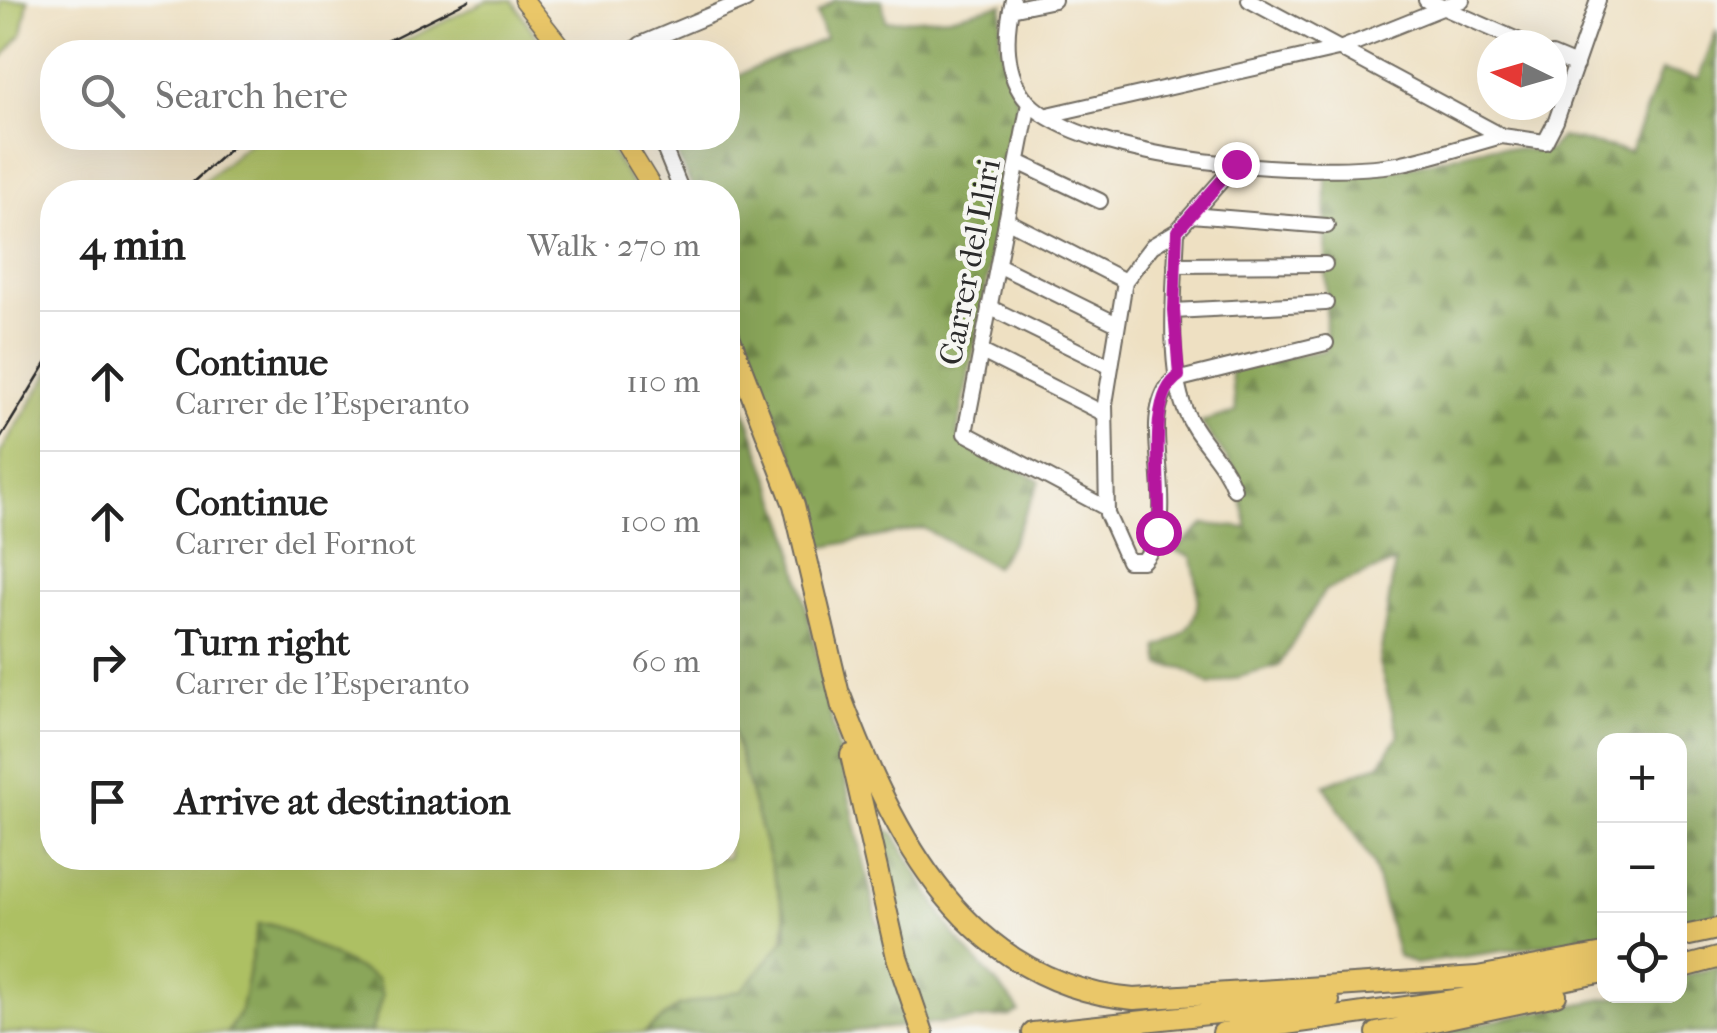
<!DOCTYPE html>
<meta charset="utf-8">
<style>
body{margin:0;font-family:"IM FELL French Canon",serif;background:#f6f6f6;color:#222}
.controls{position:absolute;right:30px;bottom:30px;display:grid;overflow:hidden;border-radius:20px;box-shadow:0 10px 40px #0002}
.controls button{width:90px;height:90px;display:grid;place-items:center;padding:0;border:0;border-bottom:2px solid #e0e0e0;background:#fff;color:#222;font:50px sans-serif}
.compass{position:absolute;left:1477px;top:30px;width:90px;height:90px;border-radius:50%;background:#fff;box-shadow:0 10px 40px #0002;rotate:275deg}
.stop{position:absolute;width:30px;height:30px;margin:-22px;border:8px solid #b5179e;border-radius:50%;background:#fff}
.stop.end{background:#b5179e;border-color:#fff;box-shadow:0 2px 10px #0008}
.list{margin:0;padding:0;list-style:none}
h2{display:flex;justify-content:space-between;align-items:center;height:130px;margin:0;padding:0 40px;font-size:42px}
h2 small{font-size:32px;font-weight:400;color:#767676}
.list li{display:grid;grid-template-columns:65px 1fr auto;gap:30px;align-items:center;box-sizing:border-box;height:140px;padding:0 40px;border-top:2px solid #e0e0e0}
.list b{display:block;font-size:38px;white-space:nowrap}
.list p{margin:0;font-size:32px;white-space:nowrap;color:#767676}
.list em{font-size:32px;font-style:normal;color:#767676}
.icon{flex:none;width:55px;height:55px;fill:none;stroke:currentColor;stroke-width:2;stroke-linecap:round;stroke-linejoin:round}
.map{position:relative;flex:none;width:1717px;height:1033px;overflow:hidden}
.search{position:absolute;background:#fff;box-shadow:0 10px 40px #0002;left:40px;top:40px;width:700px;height:110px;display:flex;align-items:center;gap:25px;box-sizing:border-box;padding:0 35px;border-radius:40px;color:#767676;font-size:38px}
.panel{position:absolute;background:#fff;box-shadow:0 10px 40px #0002;left:40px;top:180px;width:700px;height:690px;border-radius:40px}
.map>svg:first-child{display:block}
</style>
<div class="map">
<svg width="1717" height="1033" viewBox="0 0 1717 1033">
<defs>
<pattern id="forest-firs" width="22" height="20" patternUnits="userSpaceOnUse" patternTransform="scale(2.5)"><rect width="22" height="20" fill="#8aa65a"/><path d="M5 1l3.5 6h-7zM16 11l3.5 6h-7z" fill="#71874b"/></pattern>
</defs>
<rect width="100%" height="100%" fill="#f6f6f2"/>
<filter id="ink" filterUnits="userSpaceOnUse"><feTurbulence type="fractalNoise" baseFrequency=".01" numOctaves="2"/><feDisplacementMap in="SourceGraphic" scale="20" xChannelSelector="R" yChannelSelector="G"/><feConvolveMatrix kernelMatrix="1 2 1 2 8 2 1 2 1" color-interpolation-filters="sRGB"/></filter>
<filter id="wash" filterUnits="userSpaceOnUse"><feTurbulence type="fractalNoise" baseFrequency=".0048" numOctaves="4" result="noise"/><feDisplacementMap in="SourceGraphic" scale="40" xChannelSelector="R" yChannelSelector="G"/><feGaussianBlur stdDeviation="2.25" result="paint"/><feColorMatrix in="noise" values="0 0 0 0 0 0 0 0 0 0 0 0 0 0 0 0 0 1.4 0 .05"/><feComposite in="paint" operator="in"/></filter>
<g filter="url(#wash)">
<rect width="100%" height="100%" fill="#eee0c2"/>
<path fill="#adc064" stroke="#6c7648" stroke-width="2.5" d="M 0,0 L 28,0 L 22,34 L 0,60 Z
M 488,0 L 512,0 L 547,52 L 381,52 Z
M 255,138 L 603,138 L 637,192 L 191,192 Z
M 52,369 L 52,858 L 728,858 L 728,714 L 786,918 L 783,946 L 751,984 L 733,995 L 679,1006 L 644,1033 L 371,1033 L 382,996 L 377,979 L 275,925 L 258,924 L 241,1010 L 227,1033 L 0,1033 L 0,453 Z"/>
<path fill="url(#forest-firs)" stroke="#5a6842" stroke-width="2.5" d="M 835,0 L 882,0 L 886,21 L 949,17 L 1003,4 L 1000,42 L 1020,111 L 957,435 L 1040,481 L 1012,542 L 995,567 L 923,528 L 824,547 L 787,440 L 728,305 L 728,192 L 695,192 L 669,138 L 728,138 L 728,79 L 825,39 L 817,13 Z
M 1717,30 L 1717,915 L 1680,922 L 1680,740 L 1604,740 L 1604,936 L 1415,964 L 1398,956 L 1373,864 L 1324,785 L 1380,764 L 1399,735 L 1379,663 L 1395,562 L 1325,590 L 1279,666 L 1210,685 L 1184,669 L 1161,665 L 1158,647 C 1205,630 1202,597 1191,556 L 1174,551 L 1205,524 L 1248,528 L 1234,469 L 1201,422 L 1236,412 L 1230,368 L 1326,350 L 1326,175 L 1404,168 L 1490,147 L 1549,151 L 1561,137 L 1630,152 L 1661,71 L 1699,78 Z
M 729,366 L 789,531 L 878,924 L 888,929 L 882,839 L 886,829 L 894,834 L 954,935 L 1014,1003 L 1019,1012 L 1011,1016 L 835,1033 L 644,1033 L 679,1006 L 742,990 L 787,937 L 786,918 L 728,714 Z
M 258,924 L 275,925 L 377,979 L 382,996 L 371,1033 L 227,1033 L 241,1010 Z
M 1717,967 L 1717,1033 L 1431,1033 L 1620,996 L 1680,996 L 1680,977 Z"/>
</g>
<g filter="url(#ink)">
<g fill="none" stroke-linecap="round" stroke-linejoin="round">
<g stroke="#6f6a60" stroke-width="18">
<path id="minor" d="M 1013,0 C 1005,32 1003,75 1028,102 C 1087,163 1317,178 1398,164 C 1433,157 1468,145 1502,136
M 1249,0 L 1502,136 L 1545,142 L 1556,121 L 1598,0
M 1426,0 L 1529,45
M 1011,9 L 1054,0
M 632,52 L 641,44 L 746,0
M 1552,55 L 1576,65
M 1029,103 L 965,433 L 1106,508
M 1048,115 L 1342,48 L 1462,0
M 660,138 L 682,192
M 1018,162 L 1100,201
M 1236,164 L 1177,231 L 1152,246 L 1125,281 L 1105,404 L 1107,514 L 1128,561 L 1143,561 C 1187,511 1133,425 1172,381 L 1326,343
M 1191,215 L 1327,226
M 1006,220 L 1125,281
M 1177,231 C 1175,283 1166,362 1185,410 C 1197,440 1223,458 1234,489
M 998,265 L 1117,324
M 1175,265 L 1325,264
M 989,307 L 1109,366
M 1174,311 L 1326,303
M 980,351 L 1105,414"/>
</g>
<g stroke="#6f6a60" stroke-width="21">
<path id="major" d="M 524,0 L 565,52
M 622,138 L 655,192"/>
</g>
<g stroke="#6f6a60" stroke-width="24">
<path id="highway" d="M 728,333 L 794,505 L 842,707
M 840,695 C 893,835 965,984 1134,999 L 1477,977
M 851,755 L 897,957 L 923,1033
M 1680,937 L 1717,929
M 1680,968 L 1717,958
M 1466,979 L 1604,954
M 1033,1033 L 1329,1001
M 1223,1033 L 1469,998 L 1604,972
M 1377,1033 L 1556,995"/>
</g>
<use href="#minor" stroke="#fff" stroke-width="14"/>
<use href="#major" stroke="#eac769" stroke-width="18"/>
<use href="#highway" stroke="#eac769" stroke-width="20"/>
<path stroke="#2b2b2b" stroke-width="2.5" d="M 365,52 L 469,0
M 182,192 L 242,138
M 0,439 L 52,354"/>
</g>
</g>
<g fill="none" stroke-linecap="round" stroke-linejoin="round" filter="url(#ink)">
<path stroke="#b5179e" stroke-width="12" d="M 1158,532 C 1164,492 1144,398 1179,376 L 1174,310 L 1177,231 L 1236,164"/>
</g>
<g text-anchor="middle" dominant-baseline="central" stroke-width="9" stroke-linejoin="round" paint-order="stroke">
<g font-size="32" fill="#2b2b2b" stroke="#f6f6f2">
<text transform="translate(970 262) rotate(-79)">Carrer del Lliri</text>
</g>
</g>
</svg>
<div class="controls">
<button>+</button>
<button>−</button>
<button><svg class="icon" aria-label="locate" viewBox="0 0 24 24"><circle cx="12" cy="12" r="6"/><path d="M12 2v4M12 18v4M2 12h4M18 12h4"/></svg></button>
</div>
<svg class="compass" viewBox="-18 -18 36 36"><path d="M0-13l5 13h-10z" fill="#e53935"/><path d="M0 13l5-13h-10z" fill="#767676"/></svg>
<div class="stop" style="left:1158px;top:532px"></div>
<div class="stop end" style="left:1236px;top:164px"></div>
<div class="search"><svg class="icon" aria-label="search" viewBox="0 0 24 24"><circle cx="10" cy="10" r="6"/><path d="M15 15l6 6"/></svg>Search here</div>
<section class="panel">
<h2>4 min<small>Walk · 270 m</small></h2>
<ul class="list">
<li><svg class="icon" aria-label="ahead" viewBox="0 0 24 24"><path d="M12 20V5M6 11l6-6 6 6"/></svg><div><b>Continue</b><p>Carrer de l'Esperanto</p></div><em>110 m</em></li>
<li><svg class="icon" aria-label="ahead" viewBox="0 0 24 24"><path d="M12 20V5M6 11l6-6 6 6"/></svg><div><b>Continue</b><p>Carrer del Fornot</p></div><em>100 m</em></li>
<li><svg class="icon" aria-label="right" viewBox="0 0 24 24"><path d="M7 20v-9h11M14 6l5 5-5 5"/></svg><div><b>Turn right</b><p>Carrer de l'Esperanto</p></div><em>60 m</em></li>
<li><svg class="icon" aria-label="arrive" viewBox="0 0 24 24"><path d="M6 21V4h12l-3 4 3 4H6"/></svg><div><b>Arrive at destination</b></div></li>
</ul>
</section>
</div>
